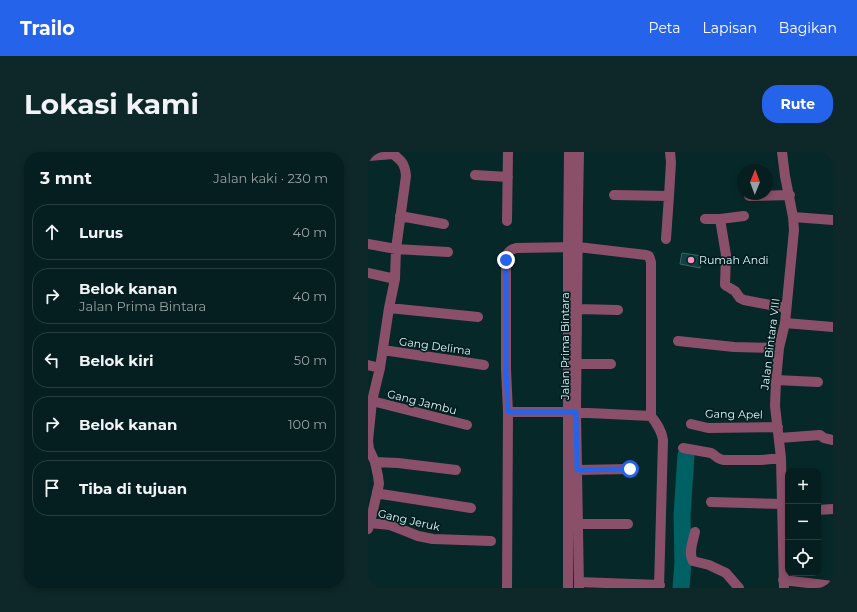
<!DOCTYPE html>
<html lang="id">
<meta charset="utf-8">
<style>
body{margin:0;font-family:Montserrat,sans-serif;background:#0e2728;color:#f1f3f6}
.controls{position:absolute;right:12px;bottom:12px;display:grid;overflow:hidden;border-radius:8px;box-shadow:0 2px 6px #0003}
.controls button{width:36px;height:36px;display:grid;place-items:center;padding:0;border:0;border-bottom:1px solid #263c3d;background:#051e1f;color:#f1f3f6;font:20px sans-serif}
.compass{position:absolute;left:369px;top:12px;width:36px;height:36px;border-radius:50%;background:#051e1f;box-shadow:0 2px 6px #0003;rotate:1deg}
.stop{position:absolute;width:12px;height:12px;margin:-9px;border:3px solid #2563eb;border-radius:50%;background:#fff}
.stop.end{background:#2563eb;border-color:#fff;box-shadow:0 1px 4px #0008}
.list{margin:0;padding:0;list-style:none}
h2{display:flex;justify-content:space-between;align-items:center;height:52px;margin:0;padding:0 16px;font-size:17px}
h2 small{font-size:13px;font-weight:400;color:#97a2a4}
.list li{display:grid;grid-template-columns:26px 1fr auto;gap:12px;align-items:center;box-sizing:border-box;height:56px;margin:0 8px 8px;padding:0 8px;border:1px solid #263c3d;border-radius:16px}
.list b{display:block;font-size:15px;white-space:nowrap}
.list p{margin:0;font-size:13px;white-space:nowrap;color:#97a2a4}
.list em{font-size:13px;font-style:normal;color:#97a2a4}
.icon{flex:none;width:22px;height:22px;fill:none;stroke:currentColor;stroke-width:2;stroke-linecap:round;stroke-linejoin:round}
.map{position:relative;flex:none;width:465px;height:436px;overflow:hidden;border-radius:16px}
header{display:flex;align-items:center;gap:24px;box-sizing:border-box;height:56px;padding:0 20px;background:#2563eb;color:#fff}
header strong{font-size:19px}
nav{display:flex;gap:22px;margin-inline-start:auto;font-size:14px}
.intro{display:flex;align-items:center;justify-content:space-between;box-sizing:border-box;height:96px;padding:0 24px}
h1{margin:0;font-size:28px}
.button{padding:10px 18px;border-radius:16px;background:#2563eb;color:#fff;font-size:14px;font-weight:700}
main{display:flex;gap:24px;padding:0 24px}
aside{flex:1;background:#051e1f;border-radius:16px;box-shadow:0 2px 6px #0003}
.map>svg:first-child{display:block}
</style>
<header>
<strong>Trailo</strong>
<nav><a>Peta</a><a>Lapisan</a><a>Bagikan</a></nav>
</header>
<div class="intro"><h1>Lokasi kami</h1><a class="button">Rute</a></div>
<main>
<aside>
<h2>3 mnt<small>Jalan kaki · 230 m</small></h2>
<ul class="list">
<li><svg class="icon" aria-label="ahead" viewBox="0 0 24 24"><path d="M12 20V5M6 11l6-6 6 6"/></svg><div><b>Lurus</b></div><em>40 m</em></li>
<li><svg class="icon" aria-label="right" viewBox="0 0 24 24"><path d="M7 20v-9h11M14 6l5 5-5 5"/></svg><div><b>Belok kanan</b><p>Jalan Prima Bintara</p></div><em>40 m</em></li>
<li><svg class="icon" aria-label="left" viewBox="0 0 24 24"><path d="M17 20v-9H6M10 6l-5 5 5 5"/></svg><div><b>Belok kiri</b></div><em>50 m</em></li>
<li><svg class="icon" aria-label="right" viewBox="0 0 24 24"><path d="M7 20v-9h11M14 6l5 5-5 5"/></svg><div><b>Belok kanan</b></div><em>100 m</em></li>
<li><svg class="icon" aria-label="arrive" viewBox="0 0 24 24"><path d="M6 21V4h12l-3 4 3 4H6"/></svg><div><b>Tiba di tujuan</b></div></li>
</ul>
</aside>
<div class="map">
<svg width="465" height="436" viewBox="0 0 465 436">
<rect width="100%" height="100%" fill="#072829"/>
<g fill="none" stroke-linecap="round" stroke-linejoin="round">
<path stroke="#006165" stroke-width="17" d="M 313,436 L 315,410 L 314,363 L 318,303"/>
</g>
<path fill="#104143" stroke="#3b6567" d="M 314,101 L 334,104 L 332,116 L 312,112 Z"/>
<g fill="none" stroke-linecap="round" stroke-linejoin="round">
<path stroke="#8a506a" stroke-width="10" d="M 414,0 L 417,24 L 425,65 L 426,78 L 417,171 L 411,196 L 408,228 L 407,254 L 413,306 L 416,436
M 1,4 L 25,2 L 25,0
M 107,23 L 140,25
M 246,43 L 301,44 L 303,10 L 302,0
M 381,44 L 422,43
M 32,64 L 76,72
M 425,65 L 465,68
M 337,67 L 352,67 L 376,64
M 352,67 L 358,103 L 357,133 L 367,139 L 372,146 L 376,148 L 418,156
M 139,69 L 140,0
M 298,87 L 301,44
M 0,92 L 28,97 L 80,100
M 0,121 L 27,127
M 21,156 L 110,165
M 209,157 L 250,158
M 417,171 L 465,175
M 310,189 L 366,195 L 411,196
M 15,198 L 116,213
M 209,212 L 243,212
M 0,213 L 12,216
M 408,228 L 450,230
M 4,249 L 99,273
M 140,260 L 200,260 L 283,264 C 289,272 294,279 295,288 L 291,436
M 323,272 L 340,276 L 410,275
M 411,286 L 452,283 L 456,286 L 465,288
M 315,296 L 343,301 C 349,304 348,307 356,308 L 393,308 L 413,306
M 7,310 L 30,311 L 88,318
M 209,318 L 262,317
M 9,340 L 13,342 L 103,356
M 343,350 L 414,352
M 450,358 L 465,357
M 2,371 L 22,373 L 30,376 L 50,384 L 65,387 L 123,389
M 210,372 L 260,372
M 0,377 L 2,371 L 11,332 L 10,324 L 7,310 L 1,297 L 0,289 L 4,249 L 12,216 L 21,156 L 27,127 L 28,97 L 38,24 C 37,12 34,9 25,2
M 327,380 C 325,389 320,401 325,409 L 341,413 L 358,421 L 371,436
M 415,428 L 465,434
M 211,430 L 292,433
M 139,436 L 140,260 L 138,217 L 138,107 C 139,101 141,98 148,96 L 210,95 L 278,103 L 281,104 L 283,110 L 283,264
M 200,436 L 200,95 L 201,0
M 211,436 L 208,260 L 210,53 L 211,0"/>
</g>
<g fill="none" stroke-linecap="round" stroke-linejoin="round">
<path stroke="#2563eb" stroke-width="5" d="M 138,108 L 138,217 L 140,260 L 208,260 L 209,318 L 262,317"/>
</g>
<circle fill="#fc8fc1" stroke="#001e20" stroke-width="1.5" cx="323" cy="108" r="4"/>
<g text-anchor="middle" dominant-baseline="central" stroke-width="3.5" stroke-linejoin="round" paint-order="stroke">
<g font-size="11" fill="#e1f8f8" stroke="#001e20" text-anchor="start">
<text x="331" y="108">Rumah Andi</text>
</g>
<g font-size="11" fill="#e1f8f8" stroke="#001e20">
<text transform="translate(402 192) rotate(-83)">Jalan Bintara VIII</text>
<text transform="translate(67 194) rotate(8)">Gang Delima</text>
<text transform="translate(197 194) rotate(-90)">Jalan Prima Bintara</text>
<text transform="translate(54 250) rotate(14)">Gang Jambu</text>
<text transform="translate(366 262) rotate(1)">Gang Apel</text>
<text transform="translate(41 368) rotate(13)">Gang Jeruk</text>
</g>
</g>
</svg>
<div class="controls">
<button>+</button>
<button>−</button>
<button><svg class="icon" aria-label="locate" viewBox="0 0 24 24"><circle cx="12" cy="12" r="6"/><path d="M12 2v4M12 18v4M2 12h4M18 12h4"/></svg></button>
</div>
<svg class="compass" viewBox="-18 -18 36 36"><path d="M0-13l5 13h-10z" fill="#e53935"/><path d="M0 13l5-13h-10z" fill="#97a2a4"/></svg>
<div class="stop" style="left:262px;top:317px"></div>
<div class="stop end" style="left:138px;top:108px"></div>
</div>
</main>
